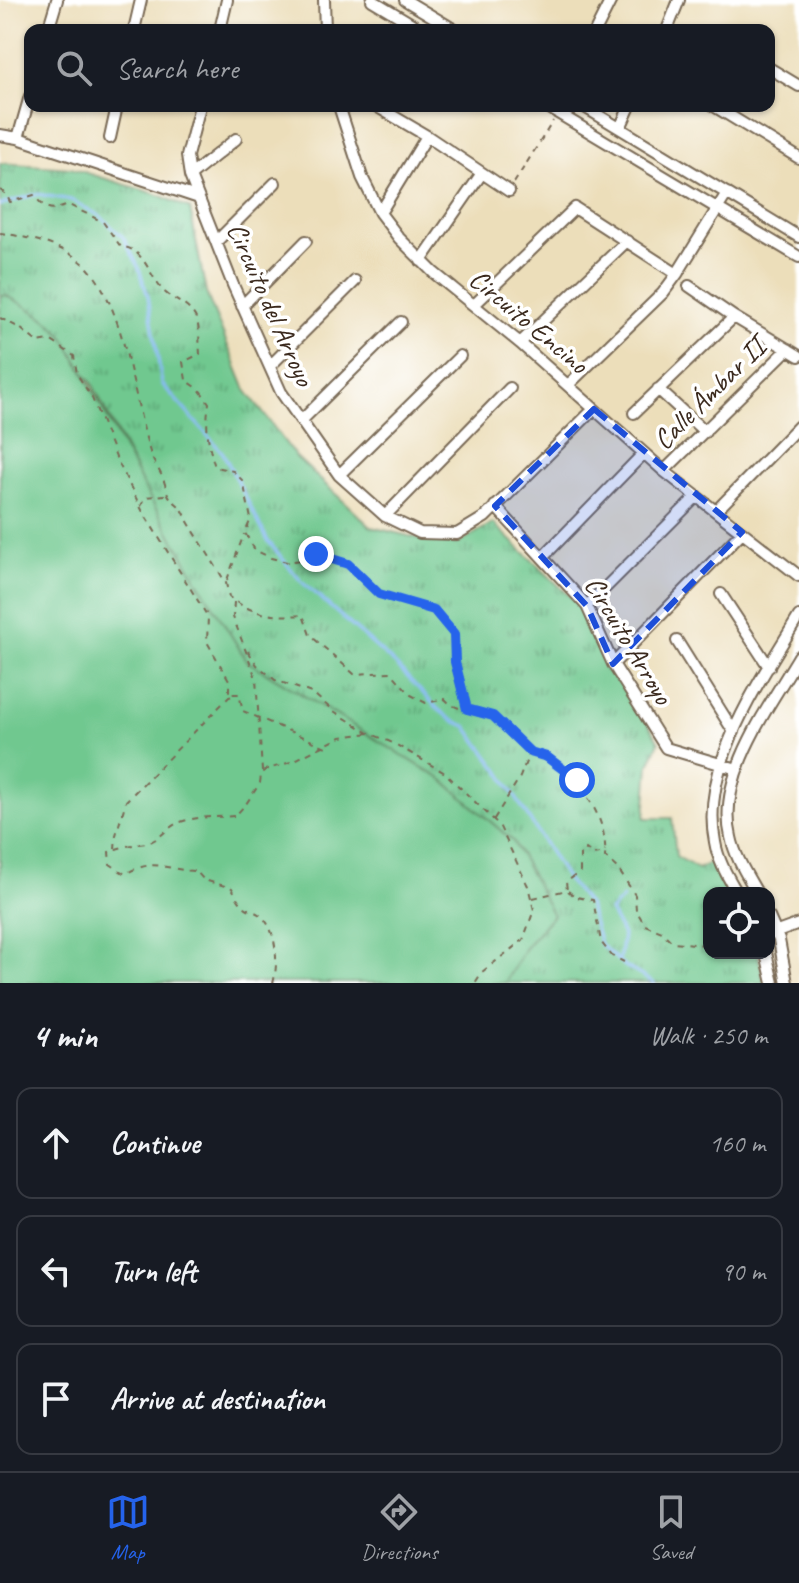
<!DOCTYPE html>
<meta charset="utf-8">
<style>
body{margin:0;font-family:Caveat,sans-serif;background:#20242c;color:#f1f3f6}
.controls{position:absolute;right:24px;bottom:24px;display:grid;overflow:hidden;border-radius:16px;box-shadow:0 2px 6px #0004}
.controls button{width:72px;height:72px;display:grid;place-items:center;padding:0;border:0;border-bottom:2px solid #363941;background:#171b24;color:#f1f3f6;font:40px sans-serif}
.stop{position:absolute;width:24px;height:24px;margin:-18px;border:6px solid #2563eb;border-radius:50%;background:#fff}
.stop.end{background:#2563eb;border-color:#fff;box-shadow:0 2px 8px #0008}
.list{margin:0;padding:0;list-style:none}
h2{display:flex;justify-content:space-between;align-items:center;height:104px;margin:0;padding:0 32px;font-size:34px}
h2 small{font-size:26px;font-weight:400;color:#9ea1a6}
.list li{display:grid;grid-template-columns:52px 1fr auto;gap:24px;align-items:center;box-sizing:border-box;height:112px;margin:0 16px 16px;padding:0 16px;border:2px solid #363941;border-radius:16px}
.list b{display:block;font-size:30px;white-space:nowrap}
.list em{font-size:26px;font-style:normal;color:#9ea1a6}
.icon{flex:none;width:44px;height:44px;fill:none;stroke:currentColor;stroke-width:2;stroke-linecap:round;stroke-linejoin:round}
.map{position:relative;flex:none;width:799px;height:983px;overflow:hidden}
.search{position:absolute;background:#171b24;box-shadow:0 2px 6px #0004;left:24px;right:24px;top:24px;height:88px;display:flex;align-items:center;gap:20px;box-sizing:border-box;padding:0 28px;border-radius:16px;color:#9ea1a6;font-size:30px}
.sheet{height:488px;background:#171b24}
nav{display:flex;justify-content:space-around;align-items:center;box-sizing:border-box;height:112px;border-top:2px solid #363941;background:#171b24;font-size:22px;color:#9ea1a6}
nav a{display:grid;justify-items:center;gap:4px}
nav .on{color:#2563eb}
.map>svg:first-child{display:block}
</style>
<div class="map">
<svg width="799" height="983" viewBox="0 0 799 983">
<defs>
<pattern id="park-tufts" width="24" height="20" patternUnits="userSpaceOnUse" patternTransform="scale(2)"><rect width="24" height="20" fill="#6fc88f"/><path d="M3 7l-1-3M5 7V3M7 7l1-3M15 17l-1-3M17 17v-4M19 17l1-3" fill="none" stroke="#5ca374"/></pattern>
</defs>
<rect width="100%" height="100%" fill="#fff"/>
<filter id="ink" filterUnits="userSpaceOnUse"><feTurbulence type="fractalNoise" baseFrequency=".0125" numOctaves="2"/><feDisplacementMap in="SourceGraphic" scale="16" xChannelSelector="R" yChannelSelector="G"/><feConvolveMatrix kernelMatrix="1 2 1 2 8 2 1 2 1" color-interpolation-filters="sRGB"/></filter>
<filter id="wash" filterUnits="userSpaceOnUse"><feTurbulence type="fractalNoise" baseFrequency=".006" numOctaves="4" result="noise"/><feDisplacementMap in="SourceGraphic" scale="32" xChannelSelector="R" yChannelSelector="G"/><feGaussianBlur stdDeviation="1.8" result="paint"/><feColorMatrix in="noise" values="0 0 0 0 0 0 0 0 0 0 0 0 0 0 0 0 0 1.4 0 .05"/><feComposite in="paint" operator="in"/></filter>
<g filter="url(#wash)">
<rect width="100%" height="100%" fill="#ecdeba"/>
<path fill="#6fc88f" stroke="#557956" stroke-width="2" d="M 6,295 L 41,314 L 66,339 L 146,491 L 247,661 L 443,780 L 513,841 L 554,915 L 525,948 L 505,983 L 0,983 L 0,296 Z"/>
<path fill="url(#park-tufts)" stroke="#557956" stroke-width="2" d="M 0,163 L 71,168 L 162,196 L 190,209 L 206,293 L 246,390 L 296,457 L 371,527 L 426,540 L 457,544 L 493,523 L 578,604 L 659,742 L 649,765 L 645,818 L 672,818 L 676,856 L 698,869 L 711,862 L 728,893 L 709,893 L 709,953 L 758,953 L 764,983 L 505,983 L 525,948 L 553,915 L 513,841 L 443,780 L 247,661 L 194,575 L 146,491 L 91,381 C 80,369 75,356 67,342 C 53,320 29,308 6,295 L 0,296 Z"/>
<g fill="none" stroke-linecap="round" stroke-linejoin="round">
<path stroke="#88baf5" stroke-width="3" d="M 0,205 L 37,194 L 71,200 L 100,216 L 123,237 L 138,266 L 148,296 L 162,384 L 223,453 L 268,541 L 301,581 L 394,663 L 439,710 L 452,720 L 466,726 L 500,772 L 568,881 L 588,904 L 600,944 L 623,965 L 654,983
M 619,961 L 623,935 L 610,911 L 623,898"/>
</g>
</g>
<g filter="url(#ink)">
<g fill="none" stroke-linecap="round" stroke-linejoin="round">
<g stroke="#796955" stroke-width="14">
<path id="minor" d="M 324,0 L 325,30
M 372,0 L 422,30
M 405,0 L 455,30
M 48,30 L 57,0
M 134,30 L 141,0
M 220,30 L 227,0
M 596,30 L 611,0
M 667,30 L 679,0
M 769,68 L 799,86
M 200,106 L 187,156 L 190,176 L 233,285 L 281,392 L 339,475 L 385,516 L 420,533 L 457,534 L 485,517 L 594,409
M 339,106 L 362,177 L 380,213 L 399,238 L 434,273 L 520,343 L 664,471 L 799,576
M 376,106 L 427,136 L 509,191
M 546,106 L 799,257
M 583,106 L 799,237
M 714,106 L 799,158
M 620,128 L 630,106
M 0,135 L 18,138 L 196,197
M 18,138 L 30,96
M 110,138 L 117,106
M 190,176 L 236,139
M 380,213 L 427,136
M 216,242 L 275,183
M 421,261 L 482,173
M 689,286 L 734,317 L 799,356
M 474,305 L 575,208 L 677,274
M 242,306 L 306,241
M 520,343 L 627,241
M 270,366 L 355,281
M 568,385 L 663,293 L 677,274 L 727,193
M 658,389 L 705,432
M 634,413 L 734,317
M 301,421 L 401,322
M 664,471 L 788,349
M 339,475 L 460,356
M 495,506 L 587,606 L 613,664 L 666,748 L 737,769
M 716,511 L 799,426
M 385,516 L 510,388
M 543,557 L 644,453
M 721,594 L 769,667
M 587,606 L 696,497
M 677,641 L 734,732
M 613,664 L 742,532
M 737,893 C 728,877 718,861 715,842 C 699,766 762,678 799,616
M 757,893 C 747,875 735,857 731,837 C 716,776 770,706 799,656
M 769,917 L 779,940 L 787,983
M 769,935 L 799,924
M 766,953 L 773,983"/>
</g>
<path stroke="#796955" stroke-width="2" stroke-dasharray="6 6" stroke-linecap="butt" d="M 514,183 L 553,121
M 0,190 L 6,194 L 10,202 L 34,195 C 46,211 51,211 69,205 L 103,222 L 121,247 C 142,247 149,273 160,287 C 170,301 191,303 197,321 C 200,331 199,344 200,354 L 183,362 L 186,380 L 199,389 L 209,403 C 205,426 208,445 215,467 L 233,471 L 243,481 L 251,519 L 245,533 L 255,550 L 271,558 L 287,562 L 302,560 L 316,554 L 332,557 L 348,564 L 379,594 L 434,610 L 454,634 L 455,662 L 466,707
M 0,233 C 28,237 64,245 85,265 C 125,304 133,398 150,452 C 152,461 160,470 163,479 C 166,485 166,491 169,496 C 178,507 182,505 187,520 L 226,583 L 229,597 C 253,615 274,617 303,615 L 310,635 L 354,674 L 391,672 L 411,695 L 426,703 L 445,699 C 459,715 479,707 496,718 C 509,725 516,739 527,748 C 533,754 542,754 549,759 C 581,782 608,816 605,857 L 618,869 L 635,895 L 636,910 L 645,925 L 662,932 L 672,942 L 706,945 L 709,942
M 0,318 L 20,328 L 37,342 L 50,340 L 74,356 L 77,374 L 92,398 L 117,460 L 143,512 L 208,617 L 207,642 L 229,680 L 229,694 L 239,694 L 243,711 L 326,747
M 141,506 L 146,497 L 165,495
M 227,580 L 244,534
M 234,602 L 233,617 L 256,678 L 262,771
M 248,651 L 257,665 L 275,680 L 314,694 L 332,710 L 369,733 L 393,743 L 445,773 L 499,825 L 528,886 L 534,910 L 523,940 L 482,972 L 475,983
M 494,819 L 520,777 L 529,754
M 115,849 L 116,835 L 126,801 L 229,697 L 234,696
M 568,891 L 576,897 L 593,900 L 601,942 L 612,956 L 624,962
M 533,898 L 567,890 L 566,882 L 580,872 L 580,855 L 586,849 L 593,855 L 601,854 L 605,850
M 273,983 C 279,964 277,928 260,915 C 255,911 247,910 243,905 C 238,901 235,893 232,888 L 204,880 L 196,871 C 163,870 156,857 125,874 L 110,864 L 109,852 C 122,846 133,845 146,843 C 159,841 166,828 178,823 C 199,815 215,818 235,816 L 246,804 L 260,783 L 261,775 L 265,770 L 291,762 L 341,737 L 369,733"/>
<use href="#minor" stroke="#fff" stroke-width="10"/>
</g>
</g>
<g fill="none" stroke-linecap="round" stroke-linejoin="round" filter="url(#ink)">
<path stroke="#2563eb" stroke-width="10" d="M 316,554 L 348,564 L 379,594 L 434,610 L 454,634 L 455,662 L 467,709 L 493,716 L 530,752 L 547,757 L 577,780"/>
</g>
<path fill="#1d4ed8" fill-opacity="0.2" stroke="#1d4ed8" stroke-width="6" stroke-dasharray="16 10" stroke-linejoin="round" d="M 594,409 L 742,532 L 613,664 L 587,606 L 495,506 Z"/>
<g text-anchor="middle" dominant-baseline="central" stroke-width="7" stroke-linejoin="round" paint-order="stroke">
<g font-size="28" fill="#3b2a1e" stroke="#fff">
<text transform="translate(271 304) rotate(66)">Circuito del Arroyo</text>
<text transform="translate(529 321) rotate(40)">Circuito Encino</text>
<text transform="translate(709 393) rotate(-45)">Calle Ámbar II</text>
<text transform="translate(629 640) rotate(59)">Circuito Arroyo</text>
</g>
</g>
</svg>
<div class="controls">
<button><svg class="icon" aria-label="locate" viewBox="0 0 24 24"><circle cx="12" cy="12" r="6"/><path d="M12 2v4M12 18v4M2 12h4M18 12h4"/></svg></button>
</div>
<div class="stop" style="left:577px;top:780px"></div>
<div class="stop end" style="left:316px;top:554px"></div>
<div class="search"><svg class="icon" aria-label="search" viewBox="0 0 24 24"><circle cx="10" cy="10" r="6"/><path d="M15 15l6 6"/></svg>Search here</div>
</div>
<section class="sheet">
<h2>4 min<small>Walk · 250 m</small></h2>
<ul class="list">
<li><svg class="icon" aria-label="ahead" viewBox="0 0 24 24"><path d="M12 20V5M6 11l6-6 6 6"/></svg><div><b>Continue</b></div><em>160 m</em></li>
<li><svg class="icon" aria-label="left" viewBox="0 0 24 24"><path d="M17 20v-9H6M10 6l-5 5 5 5"/></svg><div><b>Turn left</b></div><em>90 m</em></li>
<li><svg class="icon" aria-label="arrive" viewBox="0 0 24 24"><path d="M6 21V4h12l-3 4 3 4H6"/></svg><div><b>Arrive at destination</b></div></li>
</ul>
</section>
<nav>
<a class="on"><svg class="icon" aria-label="map" viewBox="0 0 24 24"><path d="M3 6l6-2 6 2 6-2v14l-6 2-6-2-6 2zM9 4v14M15 6v14"/></svg>Map</a>
<a><svg class="icon" aria-label="directions" viewBox="0 0 24 24"><path d="M12 3l9 9-9 9-9-9zM9 14v-3h6M13 9l2 2-2 2"/></svg>Directions</a>
<a><svg class="icon" aria-label="saved" viewBox="0 0 24 24"><path d="M7 4h10v16l-5-4-5 4z"/></svg>Saved</a>
</nav>
